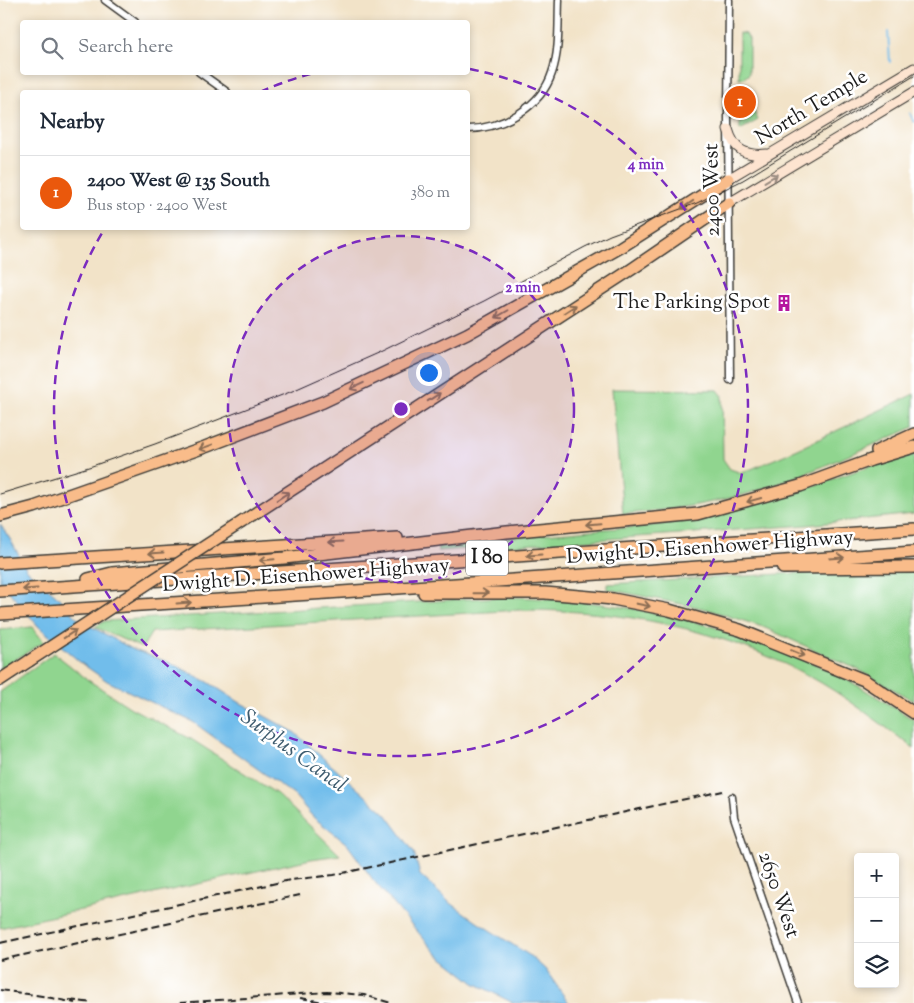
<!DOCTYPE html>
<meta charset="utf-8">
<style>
body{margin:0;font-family:"Sorts Mill Goudy",serif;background:#f2f2f3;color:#1f2937}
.controls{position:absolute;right:15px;bottom:15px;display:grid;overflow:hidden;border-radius:5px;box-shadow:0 2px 8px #0003}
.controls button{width:45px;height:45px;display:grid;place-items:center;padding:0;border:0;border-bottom:1px solid #e0e1e3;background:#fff;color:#1f2937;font:25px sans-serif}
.you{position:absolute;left:428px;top:372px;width:18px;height:18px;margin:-12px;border:4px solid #fff;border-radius:50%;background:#1a73e8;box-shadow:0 0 0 8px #1a73e833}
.badge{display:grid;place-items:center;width:32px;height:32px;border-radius:50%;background:#ea580c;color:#fff;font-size:16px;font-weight:700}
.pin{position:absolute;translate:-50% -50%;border:2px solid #fff;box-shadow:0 1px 5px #0006}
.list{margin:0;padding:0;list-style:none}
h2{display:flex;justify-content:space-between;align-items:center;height:65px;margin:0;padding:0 20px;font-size:21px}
h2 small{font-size:16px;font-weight:400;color:#747a83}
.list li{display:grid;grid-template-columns:32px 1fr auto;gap:15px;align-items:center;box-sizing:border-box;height:75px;padding:0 20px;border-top:1px solid #e0e1e3}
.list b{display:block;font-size:19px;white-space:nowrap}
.list p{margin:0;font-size:16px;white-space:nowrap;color:#747a83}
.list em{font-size:16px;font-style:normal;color:#747a83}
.icon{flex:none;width:28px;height:28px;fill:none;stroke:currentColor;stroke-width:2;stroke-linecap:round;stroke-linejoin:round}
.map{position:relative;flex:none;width:914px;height:1003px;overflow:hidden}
.search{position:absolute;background:#fff;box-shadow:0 2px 8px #0003;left:20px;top:20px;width:450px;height:55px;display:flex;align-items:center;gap:12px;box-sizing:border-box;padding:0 18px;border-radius:5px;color:#747a83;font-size:19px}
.panel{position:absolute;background:#fff;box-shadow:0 2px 8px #0003;left:20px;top:90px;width:450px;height:140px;border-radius:5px}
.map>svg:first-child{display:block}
</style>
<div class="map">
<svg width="914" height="1003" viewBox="0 0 914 1003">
<rect width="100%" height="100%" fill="#fff"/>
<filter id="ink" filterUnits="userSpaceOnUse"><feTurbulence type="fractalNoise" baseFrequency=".02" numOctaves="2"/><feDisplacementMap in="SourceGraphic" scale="10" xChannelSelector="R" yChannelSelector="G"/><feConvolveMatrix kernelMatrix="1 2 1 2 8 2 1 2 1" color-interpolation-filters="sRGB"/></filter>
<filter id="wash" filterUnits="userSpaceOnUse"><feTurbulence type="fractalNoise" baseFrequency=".0096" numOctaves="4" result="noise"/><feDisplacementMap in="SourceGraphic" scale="20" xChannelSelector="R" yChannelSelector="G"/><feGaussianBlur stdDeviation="1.12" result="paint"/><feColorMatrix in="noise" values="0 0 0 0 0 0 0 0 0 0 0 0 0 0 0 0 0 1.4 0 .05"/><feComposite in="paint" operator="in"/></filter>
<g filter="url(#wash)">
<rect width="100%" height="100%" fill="#f2e3c8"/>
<path fill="#90d58f" stroke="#567856" d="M 739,33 L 746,34 L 749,39 L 749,74 L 744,78 L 739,78 Z
M 739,87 L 742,88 L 758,120 L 740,130 Z
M 612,389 L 718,390 L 722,395 L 723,459 L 730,469 L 742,473 L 798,449 L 914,394 L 914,427 C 865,448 816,471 766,488 C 721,503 671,510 623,514 Z
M 914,450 L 914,514 L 807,525 L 438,551 L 437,547 C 481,541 525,535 569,532 C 607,528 645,528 682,521 C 762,507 838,477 914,450 Z
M 914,570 L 914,701 L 859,670 L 763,627 L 706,609 L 607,589 L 607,584 L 798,573 Z
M 501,597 C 606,598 708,618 804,659 C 843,675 879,698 914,720 L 914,748 C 879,723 845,695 807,675 C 715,627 623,610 520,610 L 152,632 L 142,648 L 95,627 L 105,621 Z
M 32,627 L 44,642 L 0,669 L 0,630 Z
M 54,653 L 88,680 L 131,708 L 191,739 L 277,794 L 340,855 L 311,859 L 0,928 L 0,692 Z"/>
<path fill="#71bdeb" stroke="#466c84" d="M 0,524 L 10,539 L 27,570 L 57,596 L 79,620 L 134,650 L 171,663 L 208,682 L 239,702 L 294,732 L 386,814 L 414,852 L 420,875 L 448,901 L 477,922 L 529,955 L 545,969 L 569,1003 L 513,1003 L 474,983 L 436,953 L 374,881 L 347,844 L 313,817 L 295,796 L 193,722 L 107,681 L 81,663 L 38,626 L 0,581 Z"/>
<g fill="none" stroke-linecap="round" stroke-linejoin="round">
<path stroke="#71bdeb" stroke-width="2" d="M 888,32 L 890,62
M 910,113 L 914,122"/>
</g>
</g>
<g filter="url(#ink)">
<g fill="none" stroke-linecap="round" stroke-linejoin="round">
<g stroke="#3c3a36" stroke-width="9">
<path id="street" d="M 105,0 L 135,22
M 729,0 L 728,115 L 730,380
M 199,72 L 227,92
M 468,129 C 502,129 541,107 552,73 C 560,50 558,24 559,0
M 732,797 L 734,817 L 798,1003"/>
</g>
<g stroke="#3c3a36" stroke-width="11">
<path id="secondary" d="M 728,129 C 734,151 746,156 767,154
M 728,179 L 914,68
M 729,203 L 914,92"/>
</g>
<g stroke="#3c3a36" stroke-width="14">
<path id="highway" d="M 877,451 L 914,434
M 0,516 L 34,507 L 205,447 L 323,402 L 467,334 L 621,247 L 728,179
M 242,522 L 632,269 L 729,203
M 0,563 L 397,538
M 783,568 L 914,567
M 88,579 L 112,573 L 284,558 L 507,532 L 698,514 L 800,486 L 871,460 L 914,447
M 0,591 L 914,529
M 424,593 L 545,593 L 613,599 L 669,610 L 740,630 L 864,680 L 914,713
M 0,614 L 327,593 L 914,552
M 0,680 L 29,661"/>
</g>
<use href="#street" stroke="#fff" stroke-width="6"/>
<use href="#secondary" stroke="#fde4d0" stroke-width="9"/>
<use href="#highway" stroke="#f9bc8a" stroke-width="11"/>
<path stroke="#1c1c1c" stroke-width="1" d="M 0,494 L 92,466 L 155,444 L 290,392 L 382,351 L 484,301 L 585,247 L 610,235 L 697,203 L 743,180 L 914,76"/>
<path stroke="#1c1c1c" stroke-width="2" stroke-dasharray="8 4" stroke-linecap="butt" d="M 0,943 L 290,880 L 334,875 L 723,791
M 0,960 L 300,895
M 0,990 L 42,996 L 75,1003
M 300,998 L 330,1003
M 69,1000 L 92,1003
M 179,1003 L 327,992 L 364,995 L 391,1003"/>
<g stroke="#3c3a36" stroke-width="14" stroke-linecap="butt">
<path id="highway-bridge" d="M 29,661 L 242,522"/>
</g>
<use href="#highway-bridge" stroke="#f9bc8a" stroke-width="11"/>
</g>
<defs><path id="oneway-shaft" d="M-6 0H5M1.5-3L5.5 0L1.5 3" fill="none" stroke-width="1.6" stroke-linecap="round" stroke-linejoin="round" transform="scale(1.25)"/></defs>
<use stroke="#988a7f" href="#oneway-shaft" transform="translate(771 178) rotate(-31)"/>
<g stroke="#8a6c53">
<use href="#oneway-shaft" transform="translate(687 205) rotate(146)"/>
<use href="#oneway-shaft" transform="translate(570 309) rotate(-33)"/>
<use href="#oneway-shaft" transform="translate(502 314) rotate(150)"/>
<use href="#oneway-shaft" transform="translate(357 386) rotate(155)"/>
<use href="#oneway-shaft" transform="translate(434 397) rotate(-33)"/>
<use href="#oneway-shaft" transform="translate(206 447) rotate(160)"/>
<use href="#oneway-shaft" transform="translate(283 496) rotate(-33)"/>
<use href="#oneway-shaft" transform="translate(754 500) rotate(165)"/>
<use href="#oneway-shaft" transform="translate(593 524) rotate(175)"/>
<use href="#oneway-shaft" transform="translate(336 542) rotate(177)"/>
<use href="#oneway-shaft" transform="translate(156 553) rotate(176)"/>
<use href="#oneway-shaft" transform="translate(534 555) rotate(176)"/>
<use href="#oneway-shaft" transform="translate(837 558) rotate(-4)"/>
<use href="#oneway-shaft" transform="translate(267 560) rotate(175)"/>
<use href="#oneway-shaft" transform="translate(30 589) rotate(176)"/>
<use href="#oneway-shaft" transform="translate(481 593) rotate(-1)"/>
<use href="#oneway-shaft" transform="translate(184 603) rotate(-4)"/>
<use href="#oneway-shaft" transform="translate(643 605) rotate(11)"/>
<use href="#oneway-shaft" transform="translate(70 634) rotate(-33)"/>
<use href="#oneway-shaft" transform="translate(798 653) rotate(22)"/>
</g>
</g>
<circle cx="401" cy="409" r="173" fill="#7b2cbf" fill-opacity=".12"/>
<g fill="none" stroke="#7b2cbf" stroke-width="2.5" stroke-dasharray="9 6">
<circle cx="401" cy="409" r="173"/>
<path d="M260 92A347 347 0 0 1 314 73M470 69A347 347 0 1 1 105 228"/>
</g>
<defs>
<g id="building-bare" transform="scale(1.35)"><path d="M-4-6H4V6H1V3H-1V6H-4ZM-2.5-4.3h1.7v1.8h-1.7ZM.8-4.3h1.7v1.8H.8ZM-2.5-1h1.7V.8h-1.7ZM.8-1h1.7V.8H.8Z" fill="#b5179e" stroke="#fff" stroke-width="2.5" paint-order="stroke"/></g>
</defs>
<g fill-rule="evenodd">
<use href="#building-bare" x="784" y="303"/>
</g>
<g text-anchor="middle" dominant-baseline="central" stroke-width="5" stroke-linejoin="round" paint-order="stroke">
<rect fill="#fff" stroke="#606060" stroke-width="1" x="466" y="540.5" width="42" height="35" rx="4"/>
<g font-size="20" font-weight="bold" fill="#1c1c1c">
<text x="487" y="558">I 80</text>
</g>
<g font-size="21" fill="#1c1c1c" stroke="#fff">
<text transform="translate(812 108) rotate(-31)">North Temple</text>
<text transform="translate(713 190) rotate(-91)">2400 West</text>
<text transform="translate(710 548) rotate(-4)">Dwight D. Eisenhower Highway</text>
<text transform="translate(306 576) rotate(-4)">Dwight D. Eisenhower Highway</text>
<text transform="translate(778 895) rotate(71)">2650 West</text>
</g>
<g font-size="21" fill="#1c1c1c" stroke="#fff" text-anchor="end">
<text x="770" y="303">The Parking Spot</text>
</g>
<g font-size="22" font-style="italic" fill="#3e5c6f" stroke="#fff">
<text transform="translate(293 752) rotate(36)">Surplus Canal</text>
</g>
</g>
<circle cx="401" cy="409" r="8" fill="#7b2cbf" stroke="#fff" stroke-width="2.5"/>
<g font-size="15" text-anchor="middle" font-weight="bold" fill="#7b2cbf" stroke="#fff" stroke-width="5" stroke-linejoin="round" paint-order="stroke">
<text x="646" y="169">4 min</text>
<text x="523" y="292">2 min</text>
</g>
</svg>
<div class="controls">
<button>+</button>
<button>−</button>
<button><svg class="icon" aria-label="layers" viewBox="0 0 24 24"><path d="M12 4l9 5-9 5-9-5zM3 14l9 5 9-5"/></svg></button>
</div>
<div class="you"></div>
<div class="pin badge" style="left:740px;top:102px">1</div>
<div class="search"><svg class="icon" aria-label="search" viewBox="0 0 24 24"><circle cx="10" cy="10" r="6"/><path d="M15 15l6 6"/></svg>Search here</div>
<section class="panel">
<h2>Nearby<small></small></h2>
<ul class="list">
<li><span class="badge">1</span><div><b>2400 West @ 135 South</b><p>Bus stop · 2400 West</p></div><em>380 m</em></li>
</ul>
</section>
</div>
